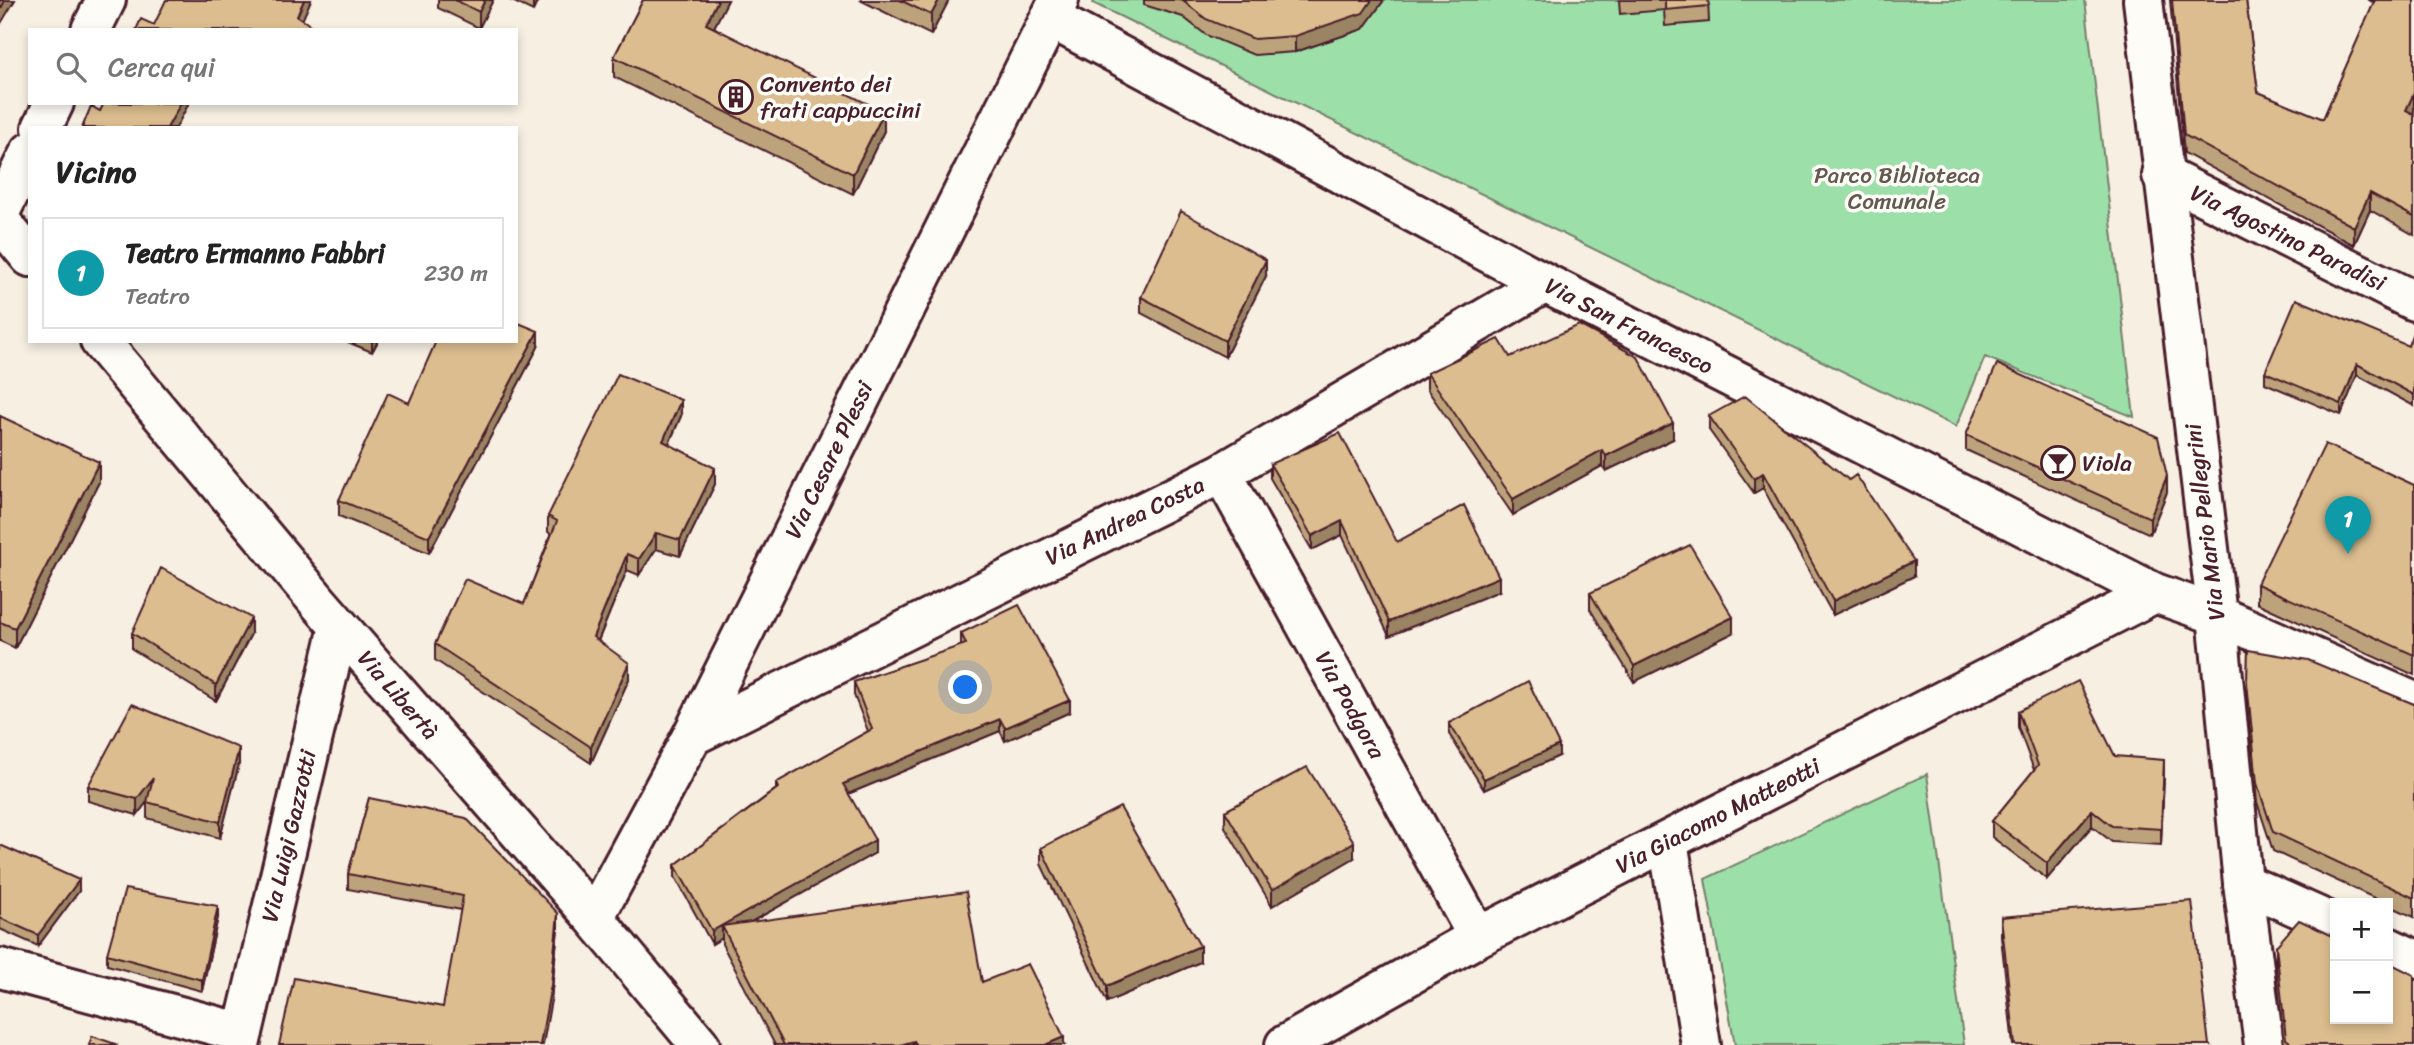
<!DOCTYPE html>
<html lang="it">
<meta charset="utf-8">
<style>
body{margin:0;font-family:Sriracha,sans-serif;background:#f2f2f2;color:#222}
.controls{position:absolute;right:21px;bottom:21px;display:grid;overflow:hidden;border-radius:0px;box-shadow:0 4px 10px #0003}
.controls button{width:63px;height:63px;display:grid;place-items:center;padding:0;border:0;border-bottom:2px solid #e0e0e0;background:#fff;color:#222;font:35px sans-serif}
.you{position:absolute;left:966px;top:688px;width:24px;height:24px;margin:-18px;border:5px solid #fff;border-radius:50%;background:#1a73e8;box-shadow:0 0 0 10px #1a73e833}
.badge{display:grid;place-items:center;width:46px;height:46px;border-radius:50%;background:#4a1f2b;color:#fff;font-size:23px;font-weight:700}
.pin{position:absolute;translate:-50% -58px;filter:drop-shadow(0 2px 4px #0008)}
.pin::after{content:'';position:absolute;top:37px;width:24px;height:21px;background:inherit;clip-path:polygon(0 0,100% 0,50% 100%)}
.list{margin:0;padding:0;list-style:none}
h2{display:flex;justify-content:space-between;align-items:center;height:91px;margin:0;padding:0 28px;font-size:30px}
h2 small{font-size:23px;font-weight:400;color:#767676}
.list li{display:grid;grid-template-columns:46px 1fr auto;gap:21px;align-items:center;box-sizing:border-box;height:112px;margin:0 14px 14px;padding:0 14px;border:2px solid #e0e0e0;border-radius:0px}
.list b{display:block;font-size:26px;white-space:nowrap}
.list p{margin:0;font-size:23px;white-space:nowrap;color:#767676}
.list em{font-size:23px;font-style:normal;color:#767676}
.icon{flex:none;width:38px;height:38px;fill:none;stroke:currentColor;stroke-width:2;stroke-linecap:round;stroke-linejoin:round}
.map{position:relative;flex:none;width:2414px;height:1045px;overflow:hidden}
.search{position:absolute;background:#fff;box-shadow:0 4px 10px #0003;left:28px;top:28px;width:490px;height:77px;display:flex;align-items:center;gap:18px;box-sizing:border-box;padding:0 24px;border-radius:0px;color:#767676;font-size:26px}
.panel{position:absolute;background:#fff;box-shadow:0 4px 10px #0003;left:28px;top:126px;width:490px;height:217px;border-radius:0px}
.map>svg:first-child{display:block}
</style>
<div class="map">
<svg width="2414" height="1045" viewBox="0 0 2414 1045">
<rect width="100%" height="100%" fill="#f6efe2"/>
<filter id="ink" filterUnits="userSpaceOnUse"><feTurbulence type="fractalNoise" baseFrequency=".0143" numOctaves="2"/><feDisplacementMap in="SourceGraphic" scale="14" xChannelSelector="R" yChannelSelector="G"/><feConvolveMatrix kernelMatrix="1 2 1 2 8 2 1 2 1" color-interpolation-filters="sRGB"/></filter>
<g filter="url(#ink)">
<path fill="#9ddfa9" stroke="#747f6a" stroke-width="2" d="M 1095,0 L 2085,0 L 2134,417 L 1985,357 L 1956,427 L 1093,3 Z
M 1927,774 L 1964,1045 L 1735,1045 L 1705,879 Z"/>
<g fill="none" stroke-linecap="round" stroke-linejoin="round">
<g stroke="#4a1f2b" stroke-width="44">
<path id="street" d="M 1050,18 L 1545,283 L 2155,593 L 2217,615 L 2414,702
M 91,30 L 106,0
M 42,128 L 54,103
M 2162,175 L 2414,301
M 0,212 L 30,152
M 0,221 L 30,257
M 100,341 L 319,603 L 594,918 L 700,1045
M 1222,473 L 1478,937
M 692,736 L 1222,473 L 1545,283
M 1668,841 L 1701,1045
M 2243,883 L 2335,924
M 594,918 L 692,736 L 1059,0
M 2388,947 L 2414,959
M 0,968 L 243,1033
M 240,1045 L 339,627
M 1285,1045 L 1478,937 L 2155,593"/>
</g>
<g stroke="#4a1f2b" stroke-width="44">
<path id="secondary" d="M 2143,0 L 2217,615 L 2243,883 L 2264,1045"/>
</g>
<use href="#street" stroke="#fdfcf7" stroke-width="38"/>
<use href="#secondary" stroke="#fdfcf7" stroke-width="38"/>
</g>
<path fill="#bda37b" stroke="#4a1f2b" stroke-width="2" d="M 438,0 L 493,0 L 479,28 L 438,8 Z
M 510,0 L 538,0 L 533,11 Z
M 643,0 L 728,0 L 714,27 L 884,131 L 853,194 L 614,77 L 614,57 Z
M 860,0 L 949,0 L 931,35 Z
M 1144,0 L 1384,0 L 1363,29 L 1295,52 L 1254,55 L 1206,35 L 1183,17 L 1144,5 Z
M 1619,0 L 1708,0 L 1709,22 L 1665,26 L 1664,10 L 1620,14 Z
M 2170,0 L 2246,0 L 2258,92 L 2323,119 L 2374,3 L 2369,0 L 2414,0 L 2414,111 L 2413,113 L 2414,114 L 2414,235 L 2370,210 L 2354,245 L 2184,153 Z
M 1266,276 L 1225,357 L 1141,313 L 1141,297 Z
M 2414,330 L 2414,406 L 2357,375 L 2341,415 L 2265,383 L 2265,372 L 2408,346 Z
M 345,341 L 378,341 L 372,352 Z
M 538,347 L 429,553 L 339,516 L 339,500 L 409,403 Z
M 1510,357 L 1673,439 L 1606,471 L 1602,466 L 1513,515 L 1427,389 L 1427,373 Z
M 0,416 L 99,482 L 15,648 L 0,641 Z
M 681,416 L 669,444 L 715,484 L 680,556 L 656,549 L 639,575 L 627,570 L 598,641 L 629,679 L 591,763 L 435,660 L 435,644 L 524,604 L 551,534 L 548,532 L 548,516 Z
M 1709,416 L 1914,576 L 1833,615 L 1763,488 L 1754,493 L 1709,430 Z
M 1966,435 L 2167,492 L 2150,534 L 1966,450 Z
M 1270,464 L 1397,542 L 1499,591 L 1389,636 L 1342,535 L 1312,550 L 1270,478 Z
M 2414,485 L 2414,675 L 2257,603 L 2257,584 Z
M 1590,593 L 1733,633 L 1634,682 L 1590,609 Z
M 132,633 L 251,634 L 216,701 L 132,649 Z
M 961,633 L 1070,712 L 1005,741 L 1000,731 L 848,794 L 875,853 L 751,922 L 982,982 L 1064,1045 L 775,1045 L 722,944 L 722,938 L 712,944 L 675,877 L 675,865 L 776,789 L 776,783 L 868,731 L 854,695 L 854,682 L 961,646 Z
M 2248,650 L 2414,704 L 2414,917 L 2388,905 L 2388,903 L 2385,903 L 2273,851 L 2257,802 L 2247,701 Z
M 2018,711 L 2115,756 L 2164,776 L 2161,845 L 2112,842 L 2092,826 L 2047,879 L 1992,837 L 1992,821 L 2034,770 L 2018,727 Z
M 1449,723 L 1559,756 L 1484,790 L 1449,734 Z
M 239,764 L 220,838 L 147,818 L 147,802 L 137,815 L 88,801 L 88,786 Z
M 369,798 L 558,928 L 551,1000 L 461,910 L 348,889 L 348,874 Z
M 1225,811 L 1354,858 L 1272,906 L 1225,827 Z
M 0,845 L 79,891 L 38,946 L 0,929 Z
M 1041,848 L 1200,962 L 1107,1002 L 1041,864 Z
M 218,917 L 202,991 L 107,965 L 107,954 Z
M 2001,917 L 2209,1045 L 2013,1045 L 2001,937 Z
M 2276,946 L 2414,1045 L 2284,1045 L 2276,966 Z"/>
<path fill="#9a8464" stroke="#4a1f2b" stroke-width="2" d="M 5,0 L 15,0 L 0,25 L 0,10 Z
M 304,0 L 311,0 L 298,30 L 297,16 Z
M 485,0 L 493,0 L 479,28 L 479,12 Z
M 533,0 L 538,0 L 533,11 Z
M 718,0 L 728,0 L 706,43 L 706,24 Z
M 939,0 L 949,0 L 931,35 L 931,15 Z
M 1372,0 L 1384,0 L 1363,29 L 1295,52 L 1295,36 Z
M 2414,93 L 2414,111 L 2406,128 L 2406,110 Z
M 181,103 L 189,103 L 176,128 L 167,128 Z
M 884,112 L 884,131 L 853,194 L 853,174 Z
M 2370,193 L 2370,210 L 2354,245 L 2354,227 Z
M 1266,260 L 1266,276 L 1225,357 L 1225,341 Z
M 538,331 L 538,347 L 429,553 L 429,537 Z
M 372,341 L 378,341 L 372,352 Z
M 2357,364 L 2357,375 L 2341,415 L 2341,404 Z
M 681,400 L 681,416 L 663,457 L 663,441 Z
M 1673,423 L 1673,439 L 1606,471 L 1606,456 Z
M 1602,450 L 1602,466 L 1513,515 L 1513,499 Z
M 99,462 L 99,482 L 15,648 L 15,628 Z
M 715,468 L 715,484 L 680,556 L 680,540 Z
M 1763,473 L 1763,488 L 1754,493 L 1754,479 Z
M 2167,476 L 2167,492 L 2150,534 L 2150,518 Z
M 1342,521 L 1342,535 L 1312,550 L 1312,536 Z
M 656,533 L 656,549 L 639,575 L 639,559 Z
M 627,554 L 627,570 L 593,653 L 593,637 Z
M 1914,561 L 1914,576 L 1833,615 L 1833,601 Z
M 1499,577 L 1499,591 L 1389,636 L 1389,622 Z
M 1733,617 L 1733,633 L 1634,682 L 1634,666 Z
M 251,618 L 251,634 L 216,701 L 216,685 Z
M 629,663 L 629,679 L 591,763 L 591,747 Z
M 1070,700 L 1070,712 L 1005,741 L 1005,728 Z
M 1000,719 L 1000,731 L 843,796 L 843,784 Z
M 1559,745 L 1559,756 L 1484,790 L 1484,779 Z
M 239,748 L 239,764 L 220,838 L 220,822 Z
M 2164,760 L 2164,776 L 2161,845 L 2161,829 Z
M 153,778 L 153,794 L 137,815 L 137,799 Z
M 2092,810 L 2092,826 L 2047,879 L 2047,863 Z
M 875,840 L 875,853 L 727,935 L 722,926 L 722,938 L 712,944 L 712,931 Z
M 1354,842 L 1354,858 L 1272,906 L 1272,890 Z
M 79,880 L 79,891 L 38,946 L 38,935 Z
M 218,906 L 218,917 L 202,991 L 202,980 Z
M 558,913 L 558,928 L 551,1000 L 543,1045 L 540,1045 Z
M 1200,946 L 1200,962 L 1107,1002 L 1107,986 Z
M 1064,1037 L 1064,1045 L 1045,1045 Z
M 914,1041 L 914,1045 L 900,1045 Z"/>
<path fill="#dcbd8f" stroke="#4a1f2b" stroke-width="2" d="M 0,0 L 5,0 L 0,10 Z
M 166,0 L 304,0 L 297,16 L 317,30 L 136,30 L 141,19 L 154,25 Z
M 455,0 L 485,0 L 479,12 Z
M 643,0 L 718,0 L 706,24 L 884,112 L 853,174 L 614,57 Z
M 900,0 L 939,0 L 931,15 Z
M 1180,0 L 1372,0 L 1363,13 L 1295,36 L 1254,39 L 1206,19 L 1183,1 Z
M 1665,0 L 1708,0 L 1709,6 L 1665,10 Z
M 2172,0 L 2246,0 L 2258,92 L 2323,119 L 2375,0 L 2414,0 L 2414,93 L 2406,110 L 2414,114 L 2414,217 L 2370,193 L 2354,227 L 2184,135 Z
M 104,103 L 181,103 L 167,128 L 82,128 L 91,106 L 100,111 Z
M 1181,211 L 1266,260 L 1225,341 L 1141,297 Z
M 2296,299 L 2408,346 L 2414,330 L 2414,395 L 2357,364 L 2341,404 L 2265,372 Z
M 516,322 L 538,331 L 429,537 L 339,500 L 388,393 L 409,403 L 436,341 L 516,341 Z
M 1579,325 L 1638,357 L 1673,423 L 1606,456 L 1602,450 L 1513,499 L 1427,373 L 1499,339 L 1510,357 Z
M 1997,364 L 2158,437 L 2167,476 L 2150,518 L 1966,435 Z
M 618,374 L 681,400 L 663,441 L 715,468 L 680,540 L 656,533 L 639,559 L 627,554 L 593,637 L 629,663 L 591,747 L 435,644 L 465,579 L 524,604 L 557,521 L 548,516 Z
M 1745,396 L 1849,480 L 1856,475 L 1914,561 L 1833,601 L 1763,473 L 1754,479 L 1709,416 Z
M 0,416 L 99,462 L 15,628 L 0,622 Z
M 1340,433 L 1397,542 L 1464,505 L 1499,577 L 1389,622 L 1342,521 L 1312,536 L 1270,464 Z
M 2325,444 L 2414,485 L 2414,655 L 2257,584 Z
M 1690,545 L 1733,617 L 1634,666 L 1590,593 Z
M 161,568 L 251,618 L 216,685 L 132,633 Z
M 1019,605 L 1070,700 L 1005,728 L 1000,719 L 843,784 L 875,840 L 712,931 L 675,865 L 778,788 L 776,783 L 872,729 L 854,682 L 966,644 L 961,633 Z
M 2248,650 L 2308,660 L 2414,704 L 2414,898 L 2273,832 L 2257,783 L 2247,682 Z
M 1528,681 L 1559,745 L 1484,779 L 1449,723 Z
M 2078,681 L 2115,756 L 2164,760 L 2161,829 L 2112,826 L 2092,810 L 2047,863 L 1992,821 L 2038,765 L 2018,711 Z
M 132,704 L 239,748 L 220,822 L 147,802 L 153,778 L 137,799 L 88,786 Z
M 1307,767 L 1354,842 L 1272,890 L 1225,811 Z
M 369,798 L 466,818 L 558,913 L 551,985 L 540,1045 L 279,1045 L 294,978 L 443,1007 L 463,896 L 348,874 Z
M 1120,807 L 1200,946 L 1107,986 L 1041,848 Z
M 0,845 L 79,880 L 38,935 L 0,918 Z
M 125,889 L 218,906 L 202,980 L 107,954 Z
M 966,892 L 982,982 L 1028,964 L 1064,1037 L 1045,1045 L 917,1045 L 914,1041 L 900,1045 L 784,1045 L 722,926 Z
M 2192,901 L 2209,1045 L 2015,1045 L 2001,917 Z
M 2299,920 L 2335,937 L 2335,1019 L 2388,1019 L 2388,962 L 2414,975 L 2414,1045 L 2290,1045 L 2289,1041 L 2286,1039 L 2276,946 Z
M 92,1036 L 118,1045 L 89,1045 Z"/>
</g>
<defs>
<g id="building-ring" transform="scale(1.75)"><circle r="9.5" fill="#fdfcf7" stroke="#4a1f2b" stroke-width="1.5"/><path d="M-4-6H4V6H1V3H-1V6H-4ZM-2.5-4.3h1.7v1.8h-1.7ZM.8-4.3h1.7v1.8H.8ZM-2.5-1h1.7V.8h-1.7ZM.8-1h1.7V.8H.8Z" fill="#4a1f2b"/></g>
<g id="bar-ring" transform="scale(1.75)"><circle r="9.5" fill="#fdfcf7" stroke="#4a1f2b" stroke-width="1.5"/><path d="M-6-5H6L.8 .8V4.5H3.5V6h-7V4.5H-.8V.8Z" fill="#4a1f2b"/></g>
</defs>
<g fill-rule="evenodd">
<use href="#building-ring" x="736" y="97"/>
<use href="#bar-ring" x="2058" y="463"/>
</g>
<g text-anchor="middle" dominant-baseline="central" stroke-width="7" stroke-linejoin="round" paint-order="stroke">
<g font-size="23" fill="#4a1f2b" stroke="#fdfcf7" text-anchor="start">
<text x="760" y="84">Convento dei<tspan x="760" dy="26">frati cappuccini</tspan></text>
<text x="2082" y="463">Viola</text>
</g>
<g font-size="23" fill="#635951" stroke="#fdfcf7">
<text x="1897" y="175">Parco Biblioteca<tspan x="1897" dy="26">Comunale</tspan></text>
</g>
<g font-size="23" fill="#4a1f2b" stroke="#fdfcf7">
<text transform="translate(2288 238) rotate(26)">Via Agostino Paradisi</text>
<text transform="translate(1629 326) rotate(27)">Via San Francesco</text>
<text transform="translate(829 460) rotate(-64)">Via Cesare Plessi</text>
<text transform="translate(1125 521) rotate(-26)">Via Andrea Costa</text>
<text transform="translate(2205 522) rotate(-97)">Via Mario Pellegrini</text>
<text transform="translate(398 695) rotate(49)">Via Libertà</text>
<text transform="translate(1350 705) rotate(61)">Via Podgora</text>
<text transform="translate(1718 816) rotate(-27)">Via Giacomo Matteotti</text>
<text transform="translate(289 836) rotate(-77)">Via Luigi Gazzotti</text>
</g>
</g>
</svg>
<div class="controls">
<button>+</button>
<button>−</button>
</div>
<div class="you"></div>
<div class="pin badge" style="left:2348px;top:554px;background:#0f9aa8">1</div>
<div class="search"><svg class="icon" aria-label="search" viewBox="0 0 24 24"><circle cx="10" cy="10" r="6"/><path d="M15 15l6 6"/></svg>Cerca qui</div>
<section class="panel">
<h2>Vicino<small></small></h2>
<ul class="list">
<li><span class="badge" style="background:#0f9aa8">1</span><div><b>Teatro Ermanno Fabbri</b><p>Teatro</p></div><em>230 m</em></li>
</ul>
</section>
</div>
